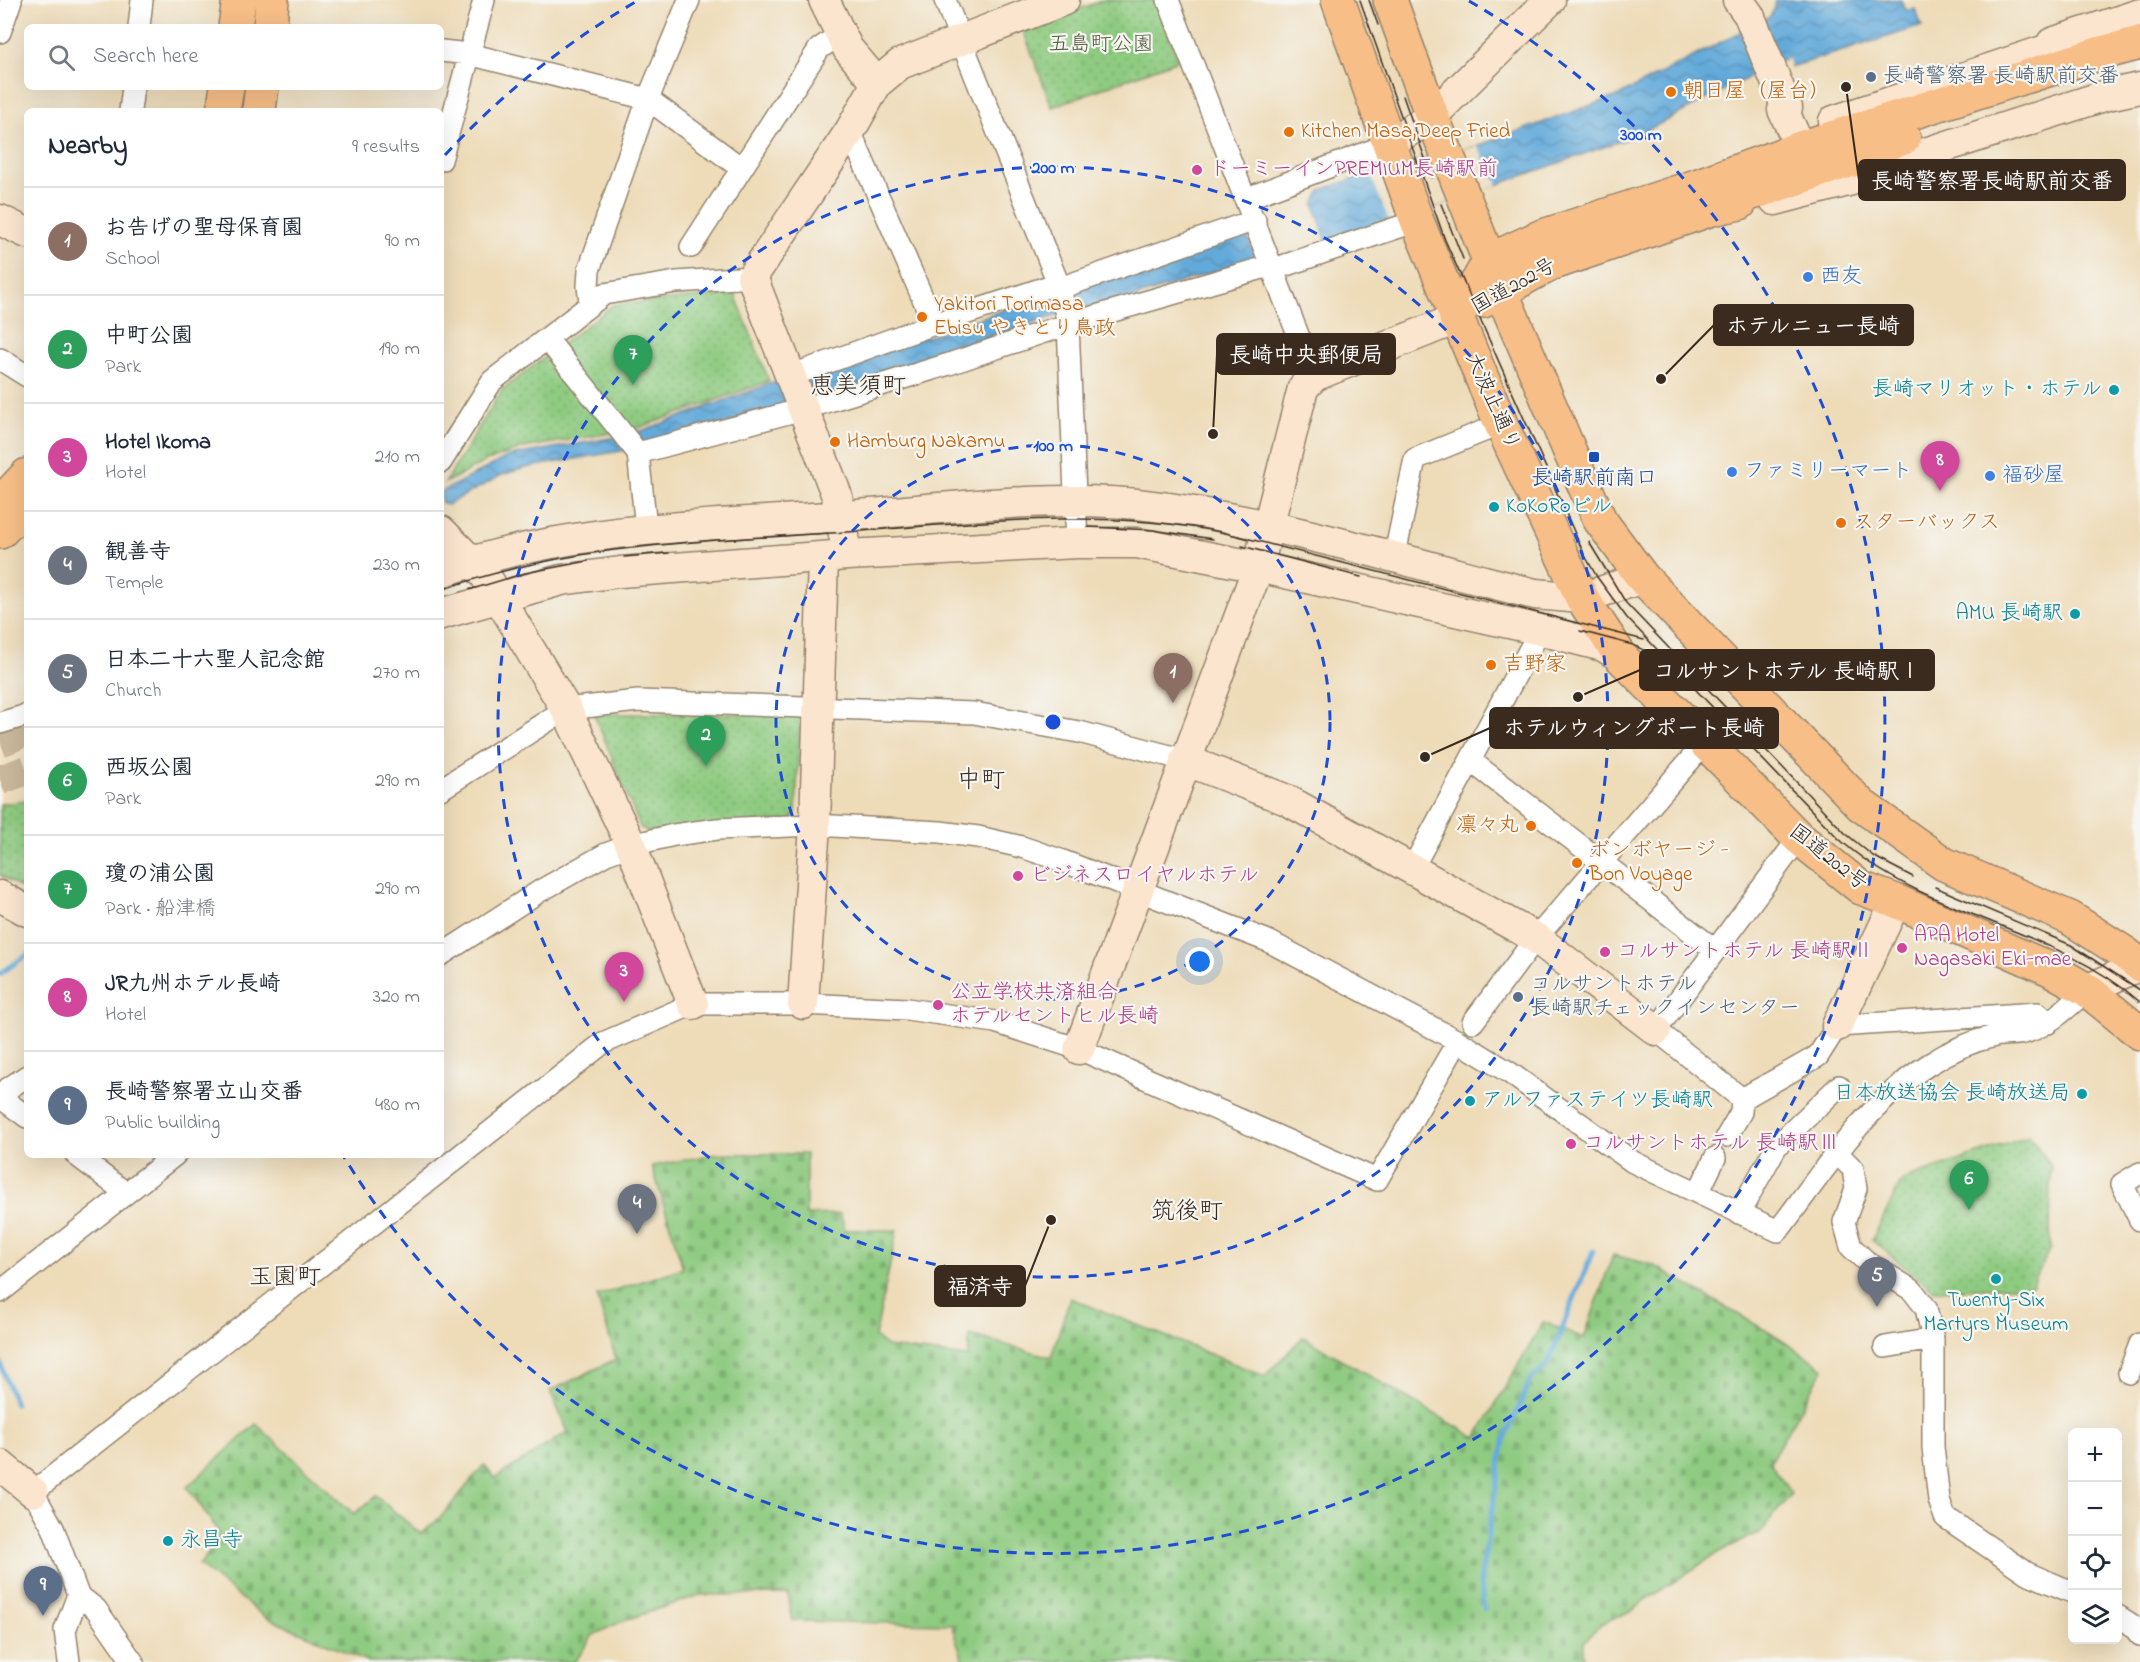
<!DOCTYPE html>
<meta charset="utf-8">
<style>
body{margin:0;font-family:"Indie Flower","Klee One",sans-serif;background:#f2f2f3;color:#1f2937}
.controls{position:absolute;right:18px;bottom:18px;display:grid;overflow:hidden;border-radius:9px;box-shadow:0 6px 24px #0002}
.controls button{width:54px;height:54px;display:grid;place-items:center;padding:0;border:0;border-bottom:2px solid #e0e1e3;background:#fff;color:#1f2937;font:30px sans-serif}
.you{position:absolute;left:1200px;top:962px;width:21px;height:21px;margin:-15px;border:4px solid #fff;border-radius:50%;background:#1a73e8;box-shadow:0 0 0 9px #1a73e833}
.badge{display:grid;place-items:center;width:39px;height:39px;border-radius:50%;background:#0b8043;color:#fff;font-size:20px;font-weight:700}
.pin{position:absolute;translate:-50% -50px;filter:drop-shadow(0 2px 3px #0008)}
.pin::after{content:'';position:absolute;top:32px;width:21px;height:18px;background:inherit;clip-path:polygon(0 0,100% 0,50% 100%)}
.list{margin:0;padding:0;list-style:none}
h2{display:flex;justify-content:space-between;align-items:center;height:78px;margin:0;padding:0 24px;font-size:26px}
h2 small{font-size:20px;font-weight:400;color:#747a83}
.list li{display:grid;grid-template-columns:39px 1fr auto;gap:18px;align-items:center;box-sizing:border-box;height:108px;padding:0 24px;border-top:2px solid #e0e1e3}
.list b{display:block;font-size:22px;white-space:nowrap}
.list p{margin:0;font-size:20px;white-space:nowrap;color:#747a83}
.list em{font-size:20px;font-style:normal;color:#747a83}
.icon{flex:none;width:33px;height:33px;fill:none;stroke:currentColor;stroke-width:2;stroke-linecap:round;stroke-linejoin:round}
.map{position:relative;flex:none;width:2140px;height:1662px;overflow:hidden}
.search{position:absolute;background:#fff;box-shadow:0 6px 24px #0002;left:24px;top:24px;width:420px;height:66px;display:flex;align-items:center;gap:15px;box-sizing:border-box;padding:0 21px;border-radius:9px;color:#747a83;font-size:22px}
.panel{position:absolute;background:#fff;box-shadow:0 6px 24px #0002;left:24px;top:108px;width:420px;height:1050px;border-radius:9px}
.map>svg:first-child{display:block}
</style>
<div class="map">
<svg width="2140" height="1662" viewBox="0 0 2140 1662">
<defs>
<pattern id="cemetery-stones" width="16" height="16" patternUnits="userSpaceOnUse" patternTransform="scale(1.5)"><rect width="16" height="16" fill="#8fcb81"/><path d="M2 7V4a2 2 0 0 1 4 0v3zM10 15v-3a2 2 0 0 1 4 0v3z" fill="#7cae6f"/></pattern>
<pattern id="park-dots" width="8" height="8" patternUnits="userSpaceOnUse" patternTransform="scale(1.5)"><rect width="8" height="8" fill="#8fcb81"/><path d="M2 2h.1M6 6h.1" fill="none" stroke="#7cae6f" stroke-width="1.8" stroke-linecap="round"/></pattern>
<pattern id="water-waves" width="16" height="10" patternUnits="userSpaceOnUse" patternTransform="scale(1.5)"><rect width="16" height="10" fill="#64aada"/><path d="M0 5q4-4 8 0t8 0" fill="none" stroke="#548bb0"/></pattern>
</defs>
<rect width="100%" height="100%" fill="#f6f6f2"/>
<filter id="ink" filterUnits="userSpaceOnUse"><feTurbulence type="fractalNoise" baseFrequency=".0167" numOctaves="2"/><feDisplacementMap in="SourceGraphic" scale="12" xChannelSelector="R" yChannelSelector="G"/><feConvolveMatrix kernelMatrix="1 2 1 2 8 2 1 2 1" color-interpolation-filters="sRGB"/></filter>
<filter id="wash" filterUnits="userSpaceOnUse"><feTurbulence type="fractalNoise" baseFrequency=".008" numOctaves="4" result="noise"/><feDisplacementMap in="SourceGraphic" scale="24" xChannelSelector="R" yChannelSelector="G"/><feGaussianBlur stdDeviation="1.35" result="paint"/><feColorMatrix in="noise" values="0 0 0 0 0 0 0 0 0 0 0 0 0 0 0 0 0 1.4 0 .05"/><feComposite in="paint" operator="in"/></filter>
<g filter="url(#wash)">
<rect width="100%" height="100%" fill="#eedcb9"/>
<path fill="url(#cemetery-stones)" stroke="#657a50" stroke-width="1.5" d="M 715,1154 L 806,1154 L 806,1215 L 840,1214 L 845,1230 L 897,1230 L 875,1337 L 887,1347 L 968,1357 L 970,1335 L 1051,1357 L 1070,1298 L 1265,1376 L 1303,1337 L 1476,1438 L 1543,1322 L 1584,1338 L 1613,1255 L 1653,1265 L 1772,1334 L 1824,1368 L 1770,1462 L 1791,1494 L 1761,1532 L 1719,1552 L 1628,1612 L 1602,1623 L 1584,1642 L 1583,1660 L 1579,1662 L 1404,1662 L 1401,1659 L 1398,1662 L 964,1662 L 951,1624 L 792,1621 L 788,1594 L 700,1595 L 625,1620 L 593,1635 L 575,1662 L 369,1662 L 265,1617 L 199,1565 L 217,1543 L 218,1530 L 187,1487 L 256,1424 L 354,1514 L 376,1496 L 421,1534 L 441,1517 L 484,1465 L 495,1478 L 568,1432 L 550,1391 L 616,1359 L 597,1296 L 683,1268 L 652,1166 Z"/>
<path fill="url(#park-dots)" stroke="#657a50" stroke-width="1.5" d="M 1104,0 L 1156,0 L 1178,60 L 1052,107 L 1023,30 Z
M 735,294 L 769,381 L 635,429 L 523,448 L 484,462 L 445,483 L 502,390 L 613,305 Z
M 594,714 L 792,714 L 800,719 L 796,812 L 791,820 L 648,832 L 640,827 Z
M 27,801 L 27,892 L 0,875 L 0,804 Z
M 2030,1136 L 2051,1166 L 2050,1248 L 2032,1286 L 1933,1290 L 1872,1240 L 1902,1180 Z"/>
<path fill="url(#water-waves)" stroke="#506a7c" stroke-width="1.5" d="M 1776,0 L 1901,0 L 1906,10 L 1915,9 L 1922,26 L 1791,67 L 1788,57 L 1640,134 L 1390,223 L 1327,242 L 1314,204 L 1321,190 L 1370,173 L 1477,146 L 1620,95 L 1771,16 Z
M 1246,231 L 1256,258 L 1126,300 L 1060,314 L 818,399 L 626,450 L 525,468 L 502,475 L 447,505 L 441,502 L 441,492 L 509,456 L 633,434 L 775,382 L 809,378 L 1069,287 Z"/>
<path fill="#eedcb9" d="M 1477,146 L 1498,185 L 1390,223 L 1370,173 Z"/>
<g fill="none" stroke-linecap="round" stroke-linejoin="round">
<path stroke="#64aada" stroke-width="5" d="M 0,974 L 27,955
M 0,1362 L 15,1404
M 1484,1609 L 1480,1582 L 1504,1441 L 1531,1379 L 1547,1366 L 1593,1251"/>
</g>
</g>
<g filter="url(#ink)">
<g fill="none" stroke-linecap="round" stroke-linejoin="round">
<path stroke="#cab89a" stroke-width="30" stroke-dasharray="30 15" stroke-linecap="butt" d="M 0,742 L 27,731
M 0,780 L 27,770"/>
<g stroke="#94836c" stroke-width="24">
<path id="street" d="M 945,0 L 1060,288 L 1068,324 L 1077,543
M 1168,0 L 1314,376
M 139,27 L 142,0
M 0,32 L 11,0
M 441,51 L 469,54 L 648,99 L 741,168
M 130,111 L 133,87
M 850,131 L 934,324
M 441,160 L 484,0
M 1245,199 L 1389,144
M 691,247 L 819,49 L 840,34
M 1274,269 L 1417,221
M 590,302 L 588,286 L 589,270 L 648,99 L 689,0
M 547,339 L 638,453 L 646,528
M 0,359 L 27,376
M 790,376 L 934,324 L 1050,286 L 1060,288 L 1255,220
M 638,453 L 803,409 L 949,364 L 1068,324 L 1273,265
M 441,462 L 492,381 L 604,294 L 676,282 L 752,277
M 1394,559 L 1415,459 L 1501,424
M 0,723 L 27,715
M 1471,761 L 1715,950
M 441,789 L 566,709 L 638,701 L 974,713 L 1079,732 L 1185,760
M 1412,869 L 1540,630
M 441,955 L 540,891 L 606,854 L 631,845 L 674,835 L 717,829 L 815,825 L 940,832 L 978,837 L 1022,847 L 1063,861 L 1268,941 L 1458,1041 L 1510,1073 L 1633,1162 L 1778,1231 C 1822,1173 1865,1105 1928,1065 C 1948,1052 1972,1041 1995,1036 C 2005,1033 2017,1036 2027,1032 C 2051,1024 2068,1007 2087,990
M 1473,1022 L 1536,938 L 1704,744
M 0,1094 L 27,1076
M 0,1097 L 27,1117
M 1742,1099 L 1656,1030 L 1799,838
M 1742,1099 L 1818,1056 L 1837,1026 L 2038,1013 L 2048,1023
M 1727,1136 L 1741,1112 L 1742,1099
M 1837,1153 L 1853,1169 L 1856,1189 L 1844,1222 L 1851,1247 L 1868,1263 L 1912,1290 L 1926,1308 L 1933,1339 L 1933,1447 L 1939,1500 L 1945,1517 L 2027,1573 L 2072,1592
M 76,1155 L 126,1193
M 2140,1173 L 2122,1184 L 2140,1220
M 1698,1193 L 1715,1158
M 1739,1213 L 1776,1147 L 1839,1086
M 0,1292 L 175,1155
M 1885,1347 L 1933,1339
M 2129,1373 L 2140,1344
M 78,1595 L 96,1609 L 133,1662
M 2118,1616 L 2132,1625 L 2140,1635
M 69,1662 L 65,1630 L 78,1595 L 53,1528 L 33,1492 L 603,1043 L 693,1004 L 803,1004 L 907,1009 L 995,1022 L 1079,1049 L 1377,1180 L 1458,1041"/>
</g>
<g stroke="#94836c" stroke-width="33">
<path id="secondary" d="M 824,0 L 848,49 L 877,83
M 1738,0 L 1749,15 L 1787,108 L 1783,110 L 1797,140 L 1818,165
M 1834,121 L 2052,48 L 2052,43 L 2140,14
M 1389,144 L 1432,116 L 1550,0
M 1775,200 L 1867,176 L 1866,172 L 2107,95 L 2140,88
M 0,220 L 27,233
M 441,531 L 485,575 L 566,709 L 631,845 L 693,1004
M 844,535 L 837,496 L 752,277 L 850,131 L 877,83 L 900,64 L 1064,0
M 441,572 C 569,526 708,526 843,516 C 943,509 1055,493 1154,506 C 1281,522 1410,563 1535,594 L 1582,598 L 1643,578
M 441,614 L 561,580 L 620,572 L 847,555 L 1077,543 L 1137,543 L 1258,567 L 1540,630 L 1603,646 L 1621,657
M 1185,760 L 1287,800 L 1536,938 L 1656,1030
M 0,896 L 27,911
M 2087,990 L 2140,965
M 803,1004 L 815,825 L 823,557
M 1837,1026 L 1896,901
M 1079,1049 L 1258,567 L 1303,388 L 1314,376 L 1456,319
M 0,1465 L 33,1492"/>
</g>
<g stroke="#94836c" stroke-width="36">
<path id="highway" d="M 1338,0 L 1417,221 L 1501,424 L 1582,598 L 1621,657 L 1799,838 L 1861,888 L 1896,901 L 2050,969 L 2087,990 L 2140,1033
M 1390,0 L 1432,116 L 1501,291 L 1585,487 L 1600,520 L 1643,578 L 1861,805 L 1944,864 L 2070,918 L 2126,954 L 2140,965
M 235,27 L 239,0
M 270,27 L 272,0
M 223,111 L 227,87
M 259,111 L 262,87
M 1483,301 L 1548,265 L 1712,209 L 1740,203 L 1739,197 C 1781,185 1821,169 1863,157 L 1862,152 L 1904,138
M 1456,319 L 1490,260 L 1540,237 L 1699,185 L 1803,147 L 2098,54 L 2140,43
M 0,504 L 27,475
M 0,532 L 27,505"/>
</g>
<use href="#street" stroke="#fff" stroke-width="21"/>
<use href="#secondary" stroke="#fce5cf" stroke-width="30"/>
<use href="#highway" stroke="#f7be87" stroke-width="33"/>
<path stroke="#3b2a1e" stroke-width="1.5" d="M 1360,0 L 1445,240 L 1584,554 L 1597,577 L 1627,618 L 1839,839 C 1925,917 2052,925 2140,1002
M 1369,0 L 1378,25
M 1403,96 L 1432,178
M 1441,204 L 1463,259
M 1088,527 L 1153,530 L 1213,539
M 1589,542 L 1626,603 L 1845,833 L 1873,856 L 1913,877
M 1242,546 L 1361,577
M 624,557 L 669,553
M 441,590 C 572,543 710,541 847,532 C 972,523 1099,508 1222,532 L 1644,640
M 469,590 L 525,573 L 588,561
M 1580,631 L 1633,645 L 1659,657
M 1935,887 L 2071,945 L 2140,990"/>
</g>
</g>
<g fill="none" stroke="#1d4ed8" stroke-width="3" stroke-dasharray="10 8">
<circle cx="1053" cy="722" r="277"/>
<circle cx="1053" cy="722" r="555"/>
<path d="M445 155A832 832 0 0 1 637 1M1469 1A832 832 0 1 1 344 1157"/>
</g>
<g fill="#5c6f8a" stroke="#f6f6f2" stroke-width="2">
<circle cx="1871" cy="77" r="6"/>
<circle cx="1518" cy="997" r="6"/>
</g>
<g fill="#e8710a" stroke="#f6f6f2" stroke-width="2">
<circle cx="1671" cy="92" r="6"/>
<circle cx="1289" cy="132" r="6"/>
<circle cx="922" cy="317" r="6"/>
<circle cx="835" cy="442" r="6"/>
<circle cx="1841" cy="523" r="6"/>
<circle cx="1491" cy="665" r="6"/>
<circle cx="1531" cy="826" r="6"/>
<circle cx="1577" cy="863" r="6"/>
</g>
<g fill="#d1479c" stroke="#f6f6f2" stroke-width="2">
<circle cx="1197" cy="170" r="6"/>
<circle cx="1018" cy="876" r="6"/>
<circle cx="1902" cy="948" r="6"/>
<circle cx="1605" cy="952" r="6"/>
<circle cx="938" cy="1005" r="6"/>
<circle cx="1571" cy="1144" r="6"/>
</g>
<g fill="#3f7fe0" stroke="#f6f6f2" stroke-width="2">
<circle cx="1808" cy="277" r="6"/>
<circle cx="1732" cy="472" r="6"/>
<circle cx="1990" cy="476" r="6"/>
</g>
<g fill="#0f9aa8" stroke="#f6f6f2" stroke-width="2">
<circle cx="2114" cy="390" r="6"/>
<circle cx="1494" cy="507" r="6"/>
<circle cx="2075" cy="614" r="6"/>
<circle cx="2082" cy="1094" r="6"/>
<circle cx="1470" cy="1101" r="6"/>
<circle cx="1996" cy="1279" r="6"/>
<circle cx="168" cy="1541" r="6"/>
</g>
<rect fill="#1a4fb4" stroke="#f6f6f2" stroke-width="2" x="1588" y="451" width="12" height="12" rx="3"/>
<g text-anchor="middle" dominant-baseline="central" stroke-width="4.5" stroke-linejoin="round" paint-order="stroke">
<g font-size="21" fill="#545a3c" stroke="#f6f6f2">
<text x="1101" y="45">五島町公園</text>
</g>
<g font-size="21" fill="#4e5e75" stroke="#f6f6f2" text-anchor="start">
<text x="1883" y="77">長崎警察署 長崎駅前交番</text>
<text x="1530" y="985">コルサントホテル<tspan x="1530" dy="24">長崎駅チェックインセンター</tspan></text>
</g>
<g font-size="21" fill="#c56008" stroke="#f6f6f2" text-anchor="start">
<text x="1683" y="92">朝日屋（屋台）</text>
<text x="1301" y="132">Kitchen Masa,Deep Fried</text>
<text x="934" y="305">Yakitori Torimasa<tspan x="934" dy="24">Ebisu やきとり鳥政</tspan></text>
<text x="847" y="442">Hamburg Nakamu</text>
<text x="1853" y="523">スターバックス</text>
<text x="1503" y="665">吉野家</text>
<text x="1519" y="826" text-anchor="end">凛々丸</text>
<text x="1589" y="851">ボンボヤージ -<tspan x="1589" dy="24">Bon Voyage</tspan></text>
</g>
<g font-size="21" fill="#b23c85" stroke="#f6f6f2" text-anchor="start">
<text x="1209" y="170">ドーミーインPREMIUM長崎駅前</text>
<text x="1030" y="876">ビジネスロイヤルホテル</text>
<text x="1914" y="936">APA Hotel<tspan x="1914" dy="24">Nagasaki Eki-mae</tspan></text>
<text x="1617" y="952">コルサントホテル 長崎駅Ⅱ</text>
<text x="950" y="993">公立学校共済組合<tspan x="950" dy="24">ホテルセントヒル長崎</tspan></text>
<text x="1583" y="1144">コルサントホテル 長崎駅Ⅲ</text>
</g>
<g font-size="21" fill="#366cbe" stroke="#f6f6f2" text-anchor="start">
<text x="1820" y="277">西友</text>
<text x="1744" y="472">ファミリーマート</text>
<text x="2002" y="476">福砂屋</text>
</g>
<g font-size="21" fill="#3b2a1e" stroke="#f6f6f2">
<text transform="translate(1514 287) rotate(-29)">国道202号</text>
<text transform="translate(1492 402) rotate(66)">大波止通り</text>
<text transform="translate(1828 858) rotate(38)">国道202号</text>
</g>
<g font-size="21" fill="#0d838f" stroke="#f6f6f2" text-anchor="end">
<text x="2102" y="390">長崎マリオット・ホテル</text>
<text x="1506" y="507" text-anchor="start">KoKoRoビル</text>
<text x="2063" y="614">AMU 長崎駅</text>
<text x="2070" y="1094">日本放送協会 長崎放送局</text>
<text x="1482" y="1101" text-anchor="start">アルファステイツ長崎駅</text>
<text x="1996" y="1301" text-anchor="middle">Twenty-Six<tspan x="1996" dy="24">Martyrs Museum</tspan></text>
<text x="180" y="1541" text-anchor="start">永昌寺</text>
</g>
<g font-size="21" fill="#164399" stroke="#f6f6f2">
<text x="1594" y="479">長崎駅前南口</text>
</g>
<g font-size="24" fill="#3b2a1e" stroke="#f6f6f2">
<text x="858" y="387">恵美須町</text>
<text x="981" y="781">中町</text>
<text x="1187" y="1212">筑後町</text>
<text x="285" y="1278">玉園町</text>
</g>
</g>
<circle cx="1053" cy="722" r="9" fill="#1d4ed8" stroke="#f6f6f2" stroke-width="3"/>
<g font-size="18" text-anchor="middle" font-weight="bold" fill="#1d4ed8" stroke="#f6f6f2" stroke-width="4.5" stroke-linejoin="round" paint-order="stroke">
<text x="1641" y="140">300 m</text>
<text x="1053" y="173">200 m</text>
<text x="1053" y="451">100 m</text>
</g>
<path fill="none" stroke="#3b2a1e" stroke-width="2" d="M1846 87L1859 180M1661 379L1714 325M1213 434L1217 354M1578 697L1640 670M1425 757L1490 728M1051 1220L1025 1286"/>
<g fill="#3b2a1e" stroke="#f6f6f2" stroke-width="2">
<circle cx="1846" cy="87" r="6"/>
<circle cx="1661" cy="379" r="6"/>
<circle cx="1213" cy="434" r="6"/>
<circle cx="1578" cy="697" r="6"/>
<circle cx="1425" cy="757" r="6"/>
<circle cx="1051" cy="1220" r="6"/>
</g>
<g fill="#3b2a1e" stroke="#3b2a1e" stroke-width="2">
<rect x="1859" y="160" width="266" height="40" rx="6"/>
<rect x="1714" y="305" width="199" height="40" rx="6"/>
<rect x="1217" y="334" width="178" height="40" rx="6"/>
<rect x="1640" y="650" width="294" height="40" rx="6"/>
<rect x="1490" y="708" width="288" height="40" rx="6"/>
<rect x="935" y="1266" width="90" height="40" rx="6"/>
</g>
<g font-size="22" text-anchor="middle" font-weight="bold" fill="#fff">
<text x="1992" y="188">長崎警察署長崎駅前交番</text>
<text x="1813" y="333">ホテルニュー長崎</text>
<text x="1306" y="362">長崎中央郵便局</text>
<text x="1787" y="678">コルサントホテル 長崎駅Ⅰ</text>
<text x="1634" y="735">ホテルウィングポート長崎</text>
<text x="980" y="1294">福済寺</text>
</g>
</svg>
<div class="controls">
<button>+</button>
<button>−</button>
<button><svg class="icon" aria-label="locate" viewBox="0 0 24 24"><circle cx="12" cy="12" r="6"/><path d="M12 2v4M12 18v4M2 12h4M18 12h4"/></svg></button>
<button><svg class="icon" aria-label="layers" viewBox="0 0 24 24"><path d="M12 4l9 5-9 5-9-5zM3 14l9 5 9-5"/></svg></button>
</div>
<div class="you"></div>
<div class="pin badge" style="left:1173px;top:703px;background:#8d6e63">1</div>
<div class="pin badge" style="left:706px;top:766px;background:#2e9e5b">2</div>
<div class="pin badge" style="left:624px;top:1002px;background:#d1479c">3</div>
<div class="pin badge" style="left:637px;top:1234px;background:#6b7280">4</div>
<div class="pin badge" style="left:1877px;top:1307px;background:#6b7280">5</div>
<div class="pin badge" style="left:1969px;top:1210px;background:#2e9e5b">6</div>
<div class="pin badge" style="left:633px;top:385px;background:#2e9e5b">7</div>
<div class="pin badge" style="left:1940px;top:491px;background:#d1479c">8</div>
<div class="pin badge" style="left:43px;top:1616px;background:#5c6f8a">9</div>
<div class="search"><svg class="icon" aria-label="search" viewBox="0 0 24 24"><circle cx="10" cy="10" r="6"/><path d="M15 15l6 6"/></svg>Search here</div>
<section class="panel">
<h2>Nearby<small>9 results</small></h2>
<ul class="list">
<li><span class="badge" style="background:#8d6e63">1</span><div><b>お告げの聖母保育園</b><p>School</p></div><em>90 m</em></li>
<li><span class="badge" style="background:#2e9e5b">2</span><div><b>中町公園</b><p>Park</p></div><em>190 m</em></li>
<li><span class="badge" style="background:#d1479c">3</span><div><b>Hotel Ikoma</b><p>Hotel</p></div><em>210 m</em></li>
<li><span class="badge" style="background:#6b7280">4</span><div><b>観善寺</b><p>Temple</p></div><em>230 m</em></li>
<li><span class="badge" style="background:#6b7280">5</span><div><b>日本二十六聖人記念館</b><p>Church</p></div><em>270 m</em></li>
<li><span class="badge" style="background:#2e9e5b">6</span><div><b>西坂公園</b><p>Park</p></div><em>290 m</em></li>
<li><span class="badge" style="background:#2e9e5b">7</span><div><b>瓊の浦公園</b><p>Park · 船津橋</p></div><em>290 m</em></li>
<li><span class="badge" style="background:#d1479c">8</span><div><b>JR九州ホテル長崎</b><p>Hotel</p></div><em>320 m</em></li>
<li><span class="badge" style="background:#5c6f8a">9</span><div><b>長崎警察署立山交番</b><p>Public building</p></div><em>480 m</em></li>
</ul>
</section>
</div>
